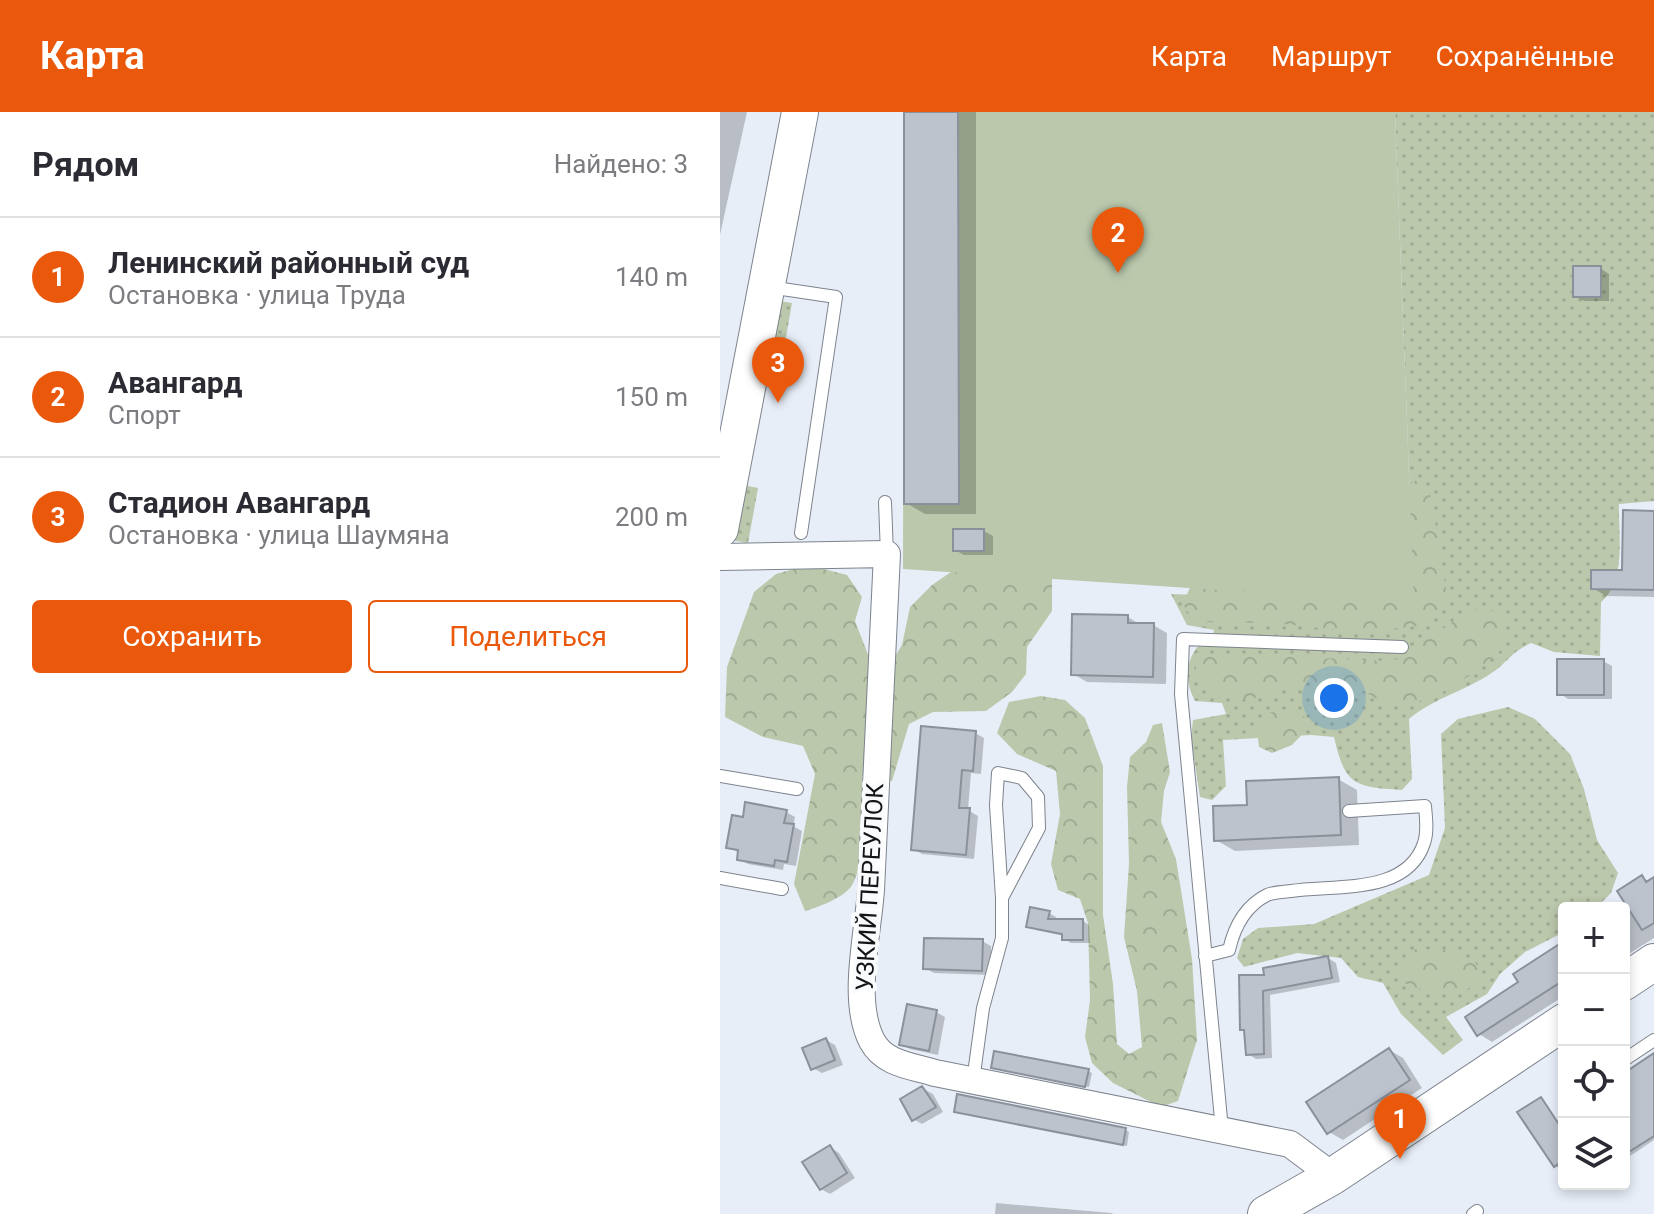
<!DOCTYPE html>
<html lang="ru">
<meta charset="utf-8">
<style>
body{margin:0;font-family:Roboto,sans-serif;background:#f2f2f3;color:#2b2b33}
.controls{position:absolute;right:24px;bottom:24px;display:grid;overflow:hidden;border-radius:8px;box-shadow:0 4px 12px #0003}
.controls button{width:72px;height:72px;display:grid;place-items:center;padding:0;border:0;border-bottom:2px solid #e1e1e2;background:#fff;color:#2b2b33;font:40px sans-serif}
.you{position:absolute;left:614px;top:586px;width:28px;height:28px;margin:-20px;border:6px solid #fff;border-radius:50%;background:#1a73e8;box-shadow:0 0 0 12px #1a73e833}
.badge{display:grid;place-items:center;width:52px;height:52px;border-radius:50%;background:#ea580c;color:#fff;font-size:26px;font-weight:700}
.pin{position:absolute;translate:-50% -66px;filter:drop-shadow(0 2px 4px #0008)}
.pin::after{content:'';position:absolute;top:42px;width:28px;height:24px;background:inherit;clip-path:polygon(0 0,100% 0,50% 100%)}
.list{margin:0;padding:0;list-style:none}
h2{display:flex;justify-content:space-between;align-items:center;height:104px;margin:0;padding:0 32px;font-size:34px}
h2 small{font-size:26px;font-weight:400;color:#7c7c81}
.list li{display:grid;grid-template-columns:52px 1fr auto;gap:24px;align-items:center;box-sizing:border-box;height:120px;padding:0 32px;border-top:2px solid #e1e1e2}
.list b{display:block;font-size:30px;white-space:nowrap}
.list p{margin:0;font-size:26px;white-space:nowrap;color:#7c7c81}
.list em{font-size:26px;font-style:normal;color:#7c7c81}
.actions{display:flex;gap:16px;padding:24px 32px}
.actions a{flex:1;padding:18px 0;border:2px solid #ea580c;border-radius:8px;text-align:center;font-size:28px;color:#ea580c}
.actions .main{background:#ea580c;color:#fff}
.icon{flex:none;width:44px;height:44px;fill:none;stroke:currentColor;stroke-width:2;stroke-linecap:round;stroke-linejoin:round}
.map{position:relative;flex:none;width:934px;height:1102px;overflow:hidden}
header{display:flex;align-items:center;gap:48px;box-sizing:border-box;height:112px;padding:0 40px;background:#ea580c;color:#fff}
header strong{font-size:38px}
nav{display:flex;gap:44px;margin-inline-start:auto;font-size:28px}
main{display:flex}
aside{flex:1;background:#fff}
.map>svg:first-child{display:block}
</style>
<header>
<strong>Карта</strong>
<nav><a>Карта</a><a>Маршрут</a><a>Сохранённые</a></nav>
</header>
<main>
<aside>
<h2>Рядом<small>Найдено: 3</small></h2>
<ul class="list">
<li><span class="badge">1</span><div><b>Ленинский районный суд</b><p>Остановка · улица Труда</p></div><em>140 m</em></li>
<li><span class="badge">2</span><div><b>Авангард</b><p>Спорт</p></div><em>150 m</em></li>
<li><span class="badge">3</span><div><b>Стадион Авангард</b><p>Остановка · улица Шаумяна</p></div><em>200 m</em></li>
</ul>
<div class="actions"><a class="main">Сохранить</a><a>Поделиться</a></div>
</aside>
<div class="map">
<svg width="934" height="1102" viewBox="0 0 934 1102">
<defs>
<pattern id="grass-dots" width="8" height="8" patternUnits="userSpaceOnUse" patternTransform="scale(2)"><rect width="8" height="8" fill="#bbc8ac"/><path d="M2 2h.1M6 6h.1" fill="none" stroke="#a0ab93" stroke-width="1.8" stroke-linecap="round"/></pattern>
<pattern id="forest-crowns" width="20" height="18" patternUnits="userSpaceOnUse" patternTransform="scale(2)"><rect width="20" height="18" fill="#bbc8ac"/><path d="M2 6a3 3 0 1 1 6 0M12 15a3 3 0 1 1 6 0" fill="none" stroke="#a0ab93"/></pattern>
</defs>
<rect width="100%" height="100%" fill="#e8eef8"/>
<path fill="url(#grass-dots)" d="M 675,0 L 934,0 L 934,389 L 899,392 C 898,423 907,468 881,490 L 880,544 L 834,540 L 811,531 C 792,540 790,547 776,558 C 749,578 715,585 689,607 L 692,667 L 682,678 C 635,675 625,674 614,625 L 591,623 L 503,628 L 506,674 L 492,688 L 480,685 L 471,626 L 473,608 L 506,602 L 502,591 L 475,589 C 465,571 465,550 478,534 L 491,534 L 494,518 L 467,513 L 451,482 L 694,491 Z
M 59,189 L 72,191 L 59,265 L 53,264 L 51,218 Z
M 22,373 L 38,376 L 28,431 L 11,428 Z
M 788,595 L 815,607 L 850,642 L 864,677 L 877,728 L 898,761 L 891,781 L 876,796 L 844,796 L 844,820 L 805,840 L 780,862 L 767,882 L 726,905 L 743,928 L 723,943 L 681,902 L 663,871 L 638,865 L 621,846 L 577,841 L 524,855 L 517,846 L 523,827 L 538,816 L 594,812 L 709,763 L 725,716 L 721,622 L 738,607 Z"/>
<path fill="url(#forest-crowns)" d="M 700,366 L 711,385 L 728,489 L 700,514 L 639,520 L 553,511 L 474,510 L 463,492 L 476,461 L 682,377 Z
M 250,447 L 332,459 L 332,499 L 307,535 L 306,562 L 292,580 L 266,599 L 213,600 L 189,612 L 172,669 L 142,664 C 142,689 146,757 130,776 C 120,787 99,795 85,799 L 74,772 L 95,662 L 83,634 L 43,625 L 5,605 L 7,555 L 34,480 L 56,462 L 88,453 L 127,463 L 142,485 L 135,509 L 149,545 L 172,549 L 182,533 L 190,495 L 212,473 Z
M 757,497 L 787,501 L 780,539 L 752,562 L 711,587 L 668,594 L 636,574 L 608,570 L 581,571 L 554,582 L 518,589 L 496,580 L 476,558 L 476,541 L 669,549 L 697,543 L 699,528 Z
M 321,584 L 345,588 L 365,606 L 383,654 L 383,803 L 393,872 L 397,932 L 409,942 L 422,935 L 417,879 L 404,825 L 409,752 L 407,675 L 410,645 L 426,630 L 433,613 L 442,611 L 450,660 L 444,679 L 441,710 L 456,747 L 472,847 L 477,928 L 458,989 L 441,995 L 393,971 L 372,951 L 365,925 L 370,888 L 368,811 L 360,787 L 338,778 L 331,752 L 340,702 L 336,659 L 297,642 L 277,621 L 289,590 Z
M 576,595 L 591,613 L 572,633 L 552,641 L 539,635 L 537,619 L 549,601 Z
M 695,837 L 726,838 L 755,850 L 764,868 C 733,888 715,884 682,870 L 679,850 Z"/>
<path fill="#bbc8ac" d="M 184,0 L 675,0 L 694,491 L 183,457 Z"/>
<path fill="#0003" d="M 0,0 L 27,0 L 0,123 Z
M 186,0 L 256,0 L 256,402 L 205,402 L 186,391 Z
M 880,156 L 889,162 L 889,189 L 864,189 L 855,184 Z
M 934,401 L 934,485 L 886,484 L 873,476 L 904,460 Z
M 264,419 L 273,424 L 273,443 L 244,443 L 235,438 Z
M 408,505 L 421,513 L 433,513 L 447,521 L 446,572 L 367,570 L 353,562 Z
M 883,549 L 892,554 L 892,587 L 848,587 L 839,581 Z
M 255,621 L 264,626 L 261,662 L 251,661 L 248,698 L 258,704 L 254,747 L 202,742 L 193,737 Z
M 618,667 L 637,678 L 639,733 L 515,739 L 496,728 L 529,694 Z
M 66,700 L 75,705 L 73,714 L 82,719 L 76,754 L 64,752 L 63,758 L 28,752 L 19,747 L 20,741 L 8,735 L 24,707 Z
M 922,765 L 930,770 L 934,767 L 934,826 L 904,845 L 904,796 L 898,796 L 907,790 Z
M 329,801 L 336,805 L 335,809 L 363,809 L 369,813 L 370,831 L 351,831 L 344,827 L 344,824 L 316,818 L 309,814 Z
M 262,829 L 271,834 L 271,863 L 214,861 L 205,856 Z
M 844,831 L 844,884 L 772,930 L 759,922 L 801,871 Z
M 608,846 L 616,851 L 620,870 L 550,883 L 552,946 L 536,947 L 528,942 L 526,920 L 522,917 L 546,865 Z
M 216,900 L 225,905 L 218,943 L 190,937 L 181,932 Z
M 106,928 L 115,933 L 123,953 L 102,961 L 93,956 Z
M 669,938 L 683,946 L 702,976 L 623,1028 L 609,1020 Z
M 934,941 L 934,1028 L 904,1048 L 904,963 Z
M 277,957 L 368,959 L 372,961 L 369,975 Z
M 204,977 L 213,982 L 223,1000 L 202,1012 L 193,1007 L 182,988 Z
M 821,987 L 839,1012 L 844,1008 L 844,1053 L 839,1056 L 835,1054 Z
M 236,999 L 406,1018 L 409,1020 L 407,1034 Z
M 110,1035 L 119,1041 L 135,1066 L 110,1082 L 101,1077 Z
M 276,1091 L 392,1101 L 393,1102 L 275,1102 Z"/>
<path fill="#bdc3cd" stroke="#8b919a" stroke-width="2" d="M 184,0 L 238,0 L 239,392 L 184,392 Z
M 853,154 L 881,154 L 881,185 L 853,185 Z
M 903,398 L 934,399 L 934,478 L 871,477 L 871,458 L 902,458 Z
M 233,417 L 264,417 L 264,439 L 233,439 Z
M 352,502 L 408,503 L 408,511 L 434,511 L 433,565 L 351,563 Z
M 837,547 L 884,547 L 884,583 L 837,583 Z
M 201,614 L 256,619 L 253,659 L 242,658 L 239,696 L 250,696 L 246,743 L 191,738 Z
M 619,665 L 621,723 L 494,729 L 493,694 L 527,693 L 526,669 Z
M 25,690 L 67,698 L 64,711 L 74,712 L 67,750 L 55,748 L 54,754 L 17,748 L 18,738 L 6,736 L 12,703 L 23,705 Z
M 922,763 L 926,770 L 934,765 L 934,811 L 922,818 L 897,779 Z
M 310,795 L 330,799 L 328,807 L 363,807 L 363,828 L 342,828 L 342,822 L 306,815 Z
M 204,826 L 263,827 L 262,859 L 203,857 Z
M 844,829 L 844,868 L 757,924 L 745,905 L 798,870 L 793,862 Z
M 608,844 L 612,866 L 543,879 L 544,942 L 526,943 L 524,918 L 520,918 L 519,863 L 544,863 L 543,856 Z
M 187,892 L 217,898 L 209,939 L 179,933 Z
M 106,926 L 115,948 L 91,958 L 82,936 Z
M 669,936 L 690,968 L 607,1022 L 586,990 Z
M 274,939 L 369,957 L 365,975 L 271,956 Z
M 934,941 L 934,1024 L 904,1043 L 904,961 Z
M 202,974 L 216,995 L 192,1009 L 180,987 Z
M 237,982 L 406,1016 L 403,1033 L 234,1000 Z
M 821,985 L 844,1020 L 844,1048 L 834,1055 L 797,1000 Z
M 110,1033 L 127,1061 L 100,1078 L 82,1050 Z"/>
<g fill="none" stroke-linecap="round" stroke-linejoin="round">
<g stroke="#7d838c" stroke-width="14">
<path id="service" d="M 49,175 L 116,185 L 81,421
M 165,390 L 167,442
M 0,664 L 77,677
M 0,766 L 62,777
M 485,844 L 509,838 C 514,816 525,794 547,783 C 553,780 564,780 571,779 C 613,772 687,784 704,731 C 708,720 706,706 705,694 L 629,699
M 904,948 L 934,928
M 253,969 L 263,896 L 282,826 L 282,786 L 276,693 L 278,661 L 302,666 L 318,685 L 319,716 L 282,786
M 502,1018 L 461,582 L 463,527 L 682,535
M 753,1102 L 757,1099"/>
</g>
<g stroke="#7d838c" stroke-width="28">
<path id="minor" d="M 0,445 L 167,442 C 162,554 156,666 151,778 C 148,822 131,889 152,929 C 164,952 192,954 215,961 L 570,1032 L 613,1064"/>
</g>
<g stroke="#7d838c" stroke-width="38">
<path id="secondary" d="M 0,417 L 80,0
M 904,870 L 934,850
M 546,1102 L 613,1064 L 844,910"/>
</g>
<use href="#service" stroke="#fff" stroke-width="12"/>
<use href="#minor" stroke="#fff" stroke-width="26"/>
<use href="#secondary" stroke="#fff" stroke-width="36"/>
</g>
<g text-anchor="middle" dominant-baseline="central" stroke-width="8" stroke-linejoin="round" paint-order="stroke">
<g font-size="24" fill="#131518" stroke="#fafbfd">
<text transform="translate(150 775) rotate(-87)">УЗКИЙ ПЕРЕУЛОК</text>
</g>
</g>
</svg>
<div class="controls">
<button>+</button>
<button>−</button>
<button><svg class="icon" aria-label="locate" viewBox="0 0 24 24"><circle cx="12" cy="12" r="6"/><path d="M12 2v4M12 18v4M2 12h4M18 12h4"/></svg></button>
<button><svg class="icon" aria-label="layers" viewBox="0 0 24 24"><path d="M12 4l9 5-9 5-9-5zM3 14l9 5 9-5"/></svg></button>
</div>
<div class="you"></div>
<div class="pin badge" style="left:680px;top:1047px">1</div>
<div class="pin badge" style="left:398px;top:161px">2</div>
<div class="pin badge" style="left:58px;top:291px">3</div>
</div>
</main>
